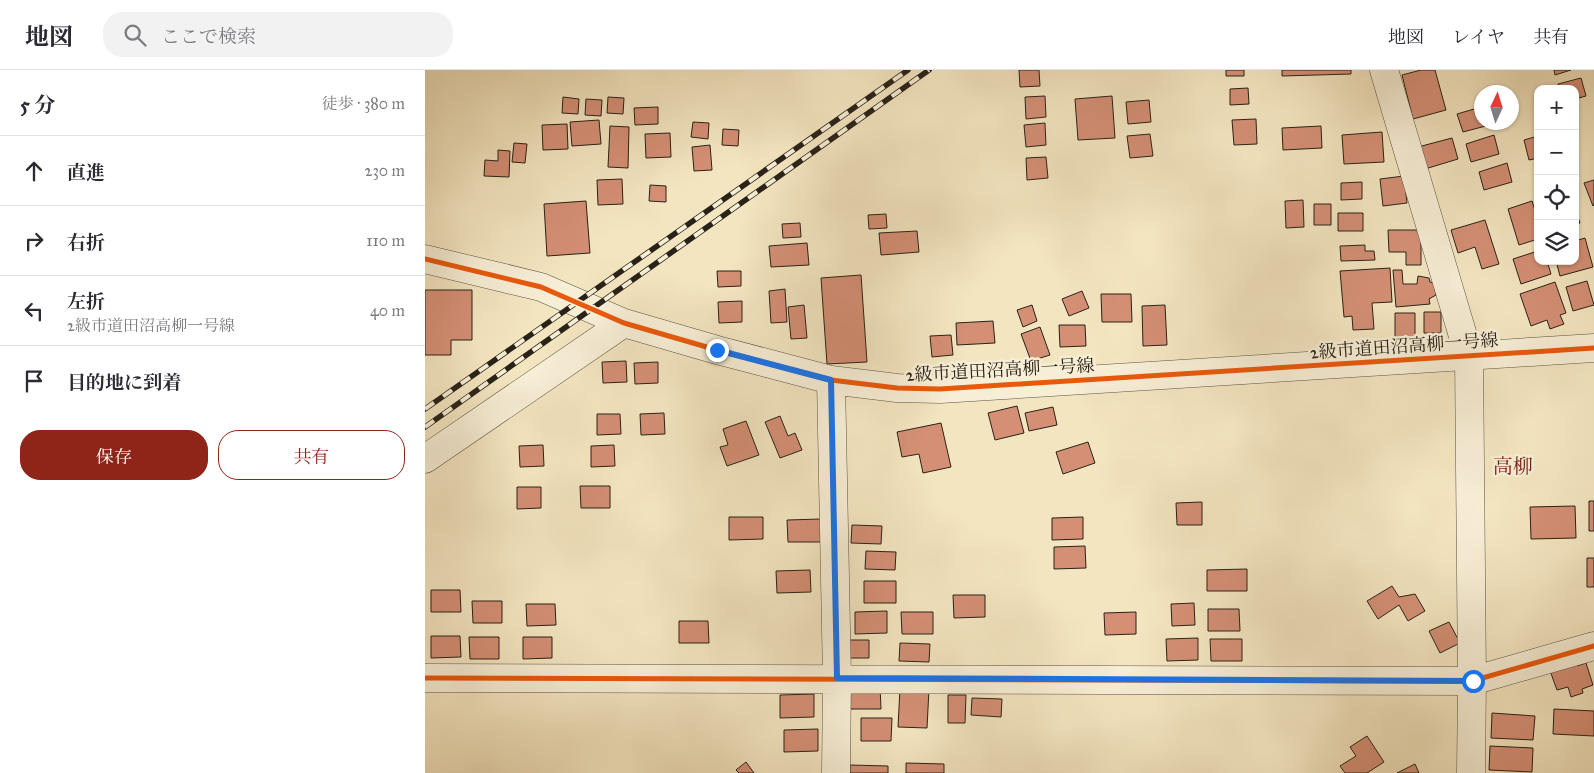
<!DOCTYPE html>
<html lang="ja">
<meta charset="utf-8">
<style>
body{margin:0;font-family:"IM FELL Great Primer","Noto Serif JP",serif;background:#f2f2f3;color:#2b2b33}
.controls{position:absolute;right:15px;top:15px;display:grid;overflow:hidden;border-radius:10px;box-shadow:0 1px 4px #0004}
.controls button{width:45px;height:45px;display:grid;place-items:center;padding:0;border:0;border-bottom:1px solid #e1e1e2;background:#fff;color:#2b2b33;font:25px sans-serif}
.compass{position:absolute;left:1049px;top:15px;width:45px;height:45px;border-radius:50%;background:#fff;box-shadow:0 1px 4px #0004;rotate:4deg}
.stop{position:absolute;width:15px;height:15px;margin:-11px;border:4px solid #1a73e8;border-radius:50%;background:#fff}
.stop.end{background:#1a73e8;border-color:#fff;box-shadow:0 1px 5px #0008}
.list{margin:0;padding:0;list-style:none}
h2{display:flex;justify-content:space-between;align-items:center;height:65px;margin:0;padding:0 20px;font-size:21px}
h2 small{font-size:16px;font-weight:400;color:#7c7c81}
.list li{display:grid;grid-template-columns:32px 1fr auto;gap:15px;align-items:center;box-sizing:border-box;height:70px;padding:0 20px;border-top:1px solid #e1e1e2}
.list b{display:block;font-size:19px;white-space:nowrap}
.list p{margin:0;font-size:16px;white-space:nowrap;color:#7c7c81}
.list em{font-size:16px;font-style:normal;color:#7c7c81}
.actions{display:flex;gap:10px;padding:15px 20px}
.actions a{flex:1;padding:11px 0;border:1px solid #8f2418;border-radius:20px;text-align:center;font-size:18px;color:#8f2418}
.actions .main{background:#8f2418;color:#fff}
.icon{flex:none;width:28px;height:28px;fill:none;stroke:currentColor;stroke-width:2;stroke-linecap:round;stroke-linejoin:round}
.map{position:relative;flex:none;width:1169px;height:703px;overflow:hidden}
header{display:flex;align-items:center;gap:30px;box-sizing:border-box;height:70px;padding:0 25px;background:#fff;border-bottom:1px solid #e1e1e2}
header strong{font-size:24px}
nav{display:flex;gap:28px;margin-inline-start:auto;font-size:18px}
.search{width:350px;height:45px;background:#f2f2f3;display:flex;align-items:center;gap:12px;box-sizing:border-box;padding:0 18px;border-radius:20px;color:#7c7c81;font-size:19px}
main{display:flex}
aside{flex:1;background:#fff}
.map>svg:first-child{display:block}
</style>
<header>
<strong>地図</strong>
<div class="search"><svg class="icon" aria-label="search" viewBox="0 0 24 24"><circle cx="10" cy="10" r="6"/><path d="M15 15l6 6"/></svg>ここで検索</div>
<nav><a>地図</a><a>レイヤ</a><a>共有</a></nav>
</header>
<main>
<aside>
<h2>5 分<small>徒歩 · 380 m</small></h2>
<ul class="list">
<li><svg class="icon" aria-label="ahead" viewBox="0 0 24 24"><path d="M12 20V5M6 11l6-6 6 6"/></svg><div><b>直進</b></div><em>230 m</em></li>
<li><svg class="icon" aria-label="right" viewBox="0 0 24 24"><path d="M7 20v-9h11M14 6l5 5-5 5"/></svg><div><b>右折</b></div><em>110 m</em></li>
<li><svg class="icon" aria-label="left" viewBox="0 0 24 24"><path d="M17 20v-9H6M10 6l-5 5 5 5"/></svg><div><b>左折</b><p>2級市道田沼高柳一号線</p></div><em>40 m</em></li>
<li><svg class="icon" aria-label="arrive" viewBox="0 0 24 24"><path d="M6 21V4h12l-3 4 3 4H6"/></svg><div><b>目的地に到着</b></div></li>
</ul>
<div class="actions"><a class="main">保存</a><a>共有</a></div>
</aside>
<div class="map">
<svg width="1169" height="703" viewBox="0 0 1169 703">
<rect width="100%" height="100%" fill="#f3e5c0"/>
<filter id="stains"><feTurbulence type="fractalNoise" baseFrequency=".004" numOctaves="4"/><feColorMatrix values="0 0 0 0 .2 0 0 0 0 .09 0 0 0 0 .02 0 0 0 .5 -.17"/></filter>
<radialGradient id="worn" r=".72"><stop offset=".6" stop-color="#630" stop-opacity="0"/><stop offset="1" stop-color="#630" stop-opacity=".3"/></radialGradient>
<path fill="#d48f75" stroke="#292218" d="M 594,0 L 614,0 L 615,16 L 595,17 Z
M 801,0 L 819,0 L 819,6 L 801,6 Z
M 857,0 L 926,0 L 926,4 L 857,6 Z
M 996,0 L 1010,0 L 1021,40 L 988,49 L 977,5 Z
M 1129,0 L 1146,0 L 1130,5 Z
M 1156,8 L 1161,26 L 1150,29 L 1150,19 L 1134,19 L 1133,14 Z
M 823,18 L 824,34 L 805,35 L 805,19 Z
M 620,26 L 621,47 L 601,49 L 600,27 Z
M 687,26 L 690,68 L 653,70 L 650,29 Z
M 138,27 L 154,29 L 153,44 L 137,43 Z
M 183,27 L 199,28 L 198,44 L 182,43 Z
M 161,29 L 177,30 L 176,46 L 160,45 Z
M 724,30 L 726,52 L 703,54 L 701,32 Z
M 233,37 L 233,54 L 210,55 L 209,38 Z
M 1056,37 L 1056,52 L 1072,53 L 1038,62 L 1032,44 Z
M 831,49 L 832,74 L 809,75 L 807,50 Z
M 174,50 L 176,74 L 147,76 L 145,52 Z
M 268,52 L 284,53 L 283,69 L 266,67 Z
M 620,53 L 621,75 L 601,77 L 599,55 Z
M 142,54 L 143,79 L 118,80 L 117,55 Z
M 185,56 L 204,57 L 203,98 L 183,97 Z
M 896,56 L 897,78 L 858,80 L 857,58 Z
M 298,59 L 314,60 L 313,76 L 297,75 Z
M 957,62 L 959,92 L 919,94 L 917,65 Z
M 245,63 L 246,87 L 221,88 L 220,64 Z
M 725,64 L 728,86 L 705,88 L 702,66 Z
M 1069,65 L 1074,84 L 1046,92 L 1041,74 Z
M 1113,66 L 1113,88 L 1104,90 L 1099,70 Z
M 1027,68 L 1033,89 L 1000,99 L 993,77 Z
M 89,73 L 102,74 L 100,93 L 87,92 Z
M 285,75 L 287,100 L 269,101 L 267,77 Z
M 73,80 L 85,81 L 84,107 L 59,106 L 60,90 L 73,91 Z
M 621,87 L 623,108 L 602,110 L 601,88 Z
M 1082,93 L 1087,112 L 1059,120 L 1054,102 Z
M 979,106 L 982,133 L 958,136 L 955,109 Z
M 197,109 L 198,134 L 173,135 L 172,110 Z
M 1169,110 L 1169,135 L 1168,136 L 1159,113 Z
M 937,112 L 937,129 L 916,130 L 916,113 Z
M 225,115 L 241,116 L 241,132 L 224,131 Z
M 878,130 L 879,157 L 861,158 L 860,131 Z
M 161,131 L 165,183 L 122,186 L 119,134 Z
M 1107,131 L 1113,150 L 1113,169 L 1094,175 L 1083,139 Z
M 889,134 L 906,134 L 906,155 L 889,155 Z
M 1150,138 L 1155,153 L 1150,155 Z
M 913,143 L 938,143 L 938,161 L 913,161 Z
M 461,144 L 462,158 L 444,159 L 443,145 Z
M 1060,150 L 1074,194 L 1057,199 L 1050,177 L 1033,183 L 1026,160 Z
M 375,153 L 376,167 L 358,168 L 357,154 Z
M 963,160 L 996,160 L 996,195 L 981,195 L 981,182 L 964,182 Z
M 492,161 L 494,182 L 456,185 L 454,163 Z
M 1160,168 L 1168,197 L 1135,206 L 1131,191 L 1150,191 L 1150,171 Z
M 382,173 L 384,195 L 346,197 L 344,176 Z
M 940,175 L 940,181 L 949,181 L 950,190 L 916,191 L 915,176 Z
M 1113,181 L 1113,191 L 1122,191 L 1126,204 L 1096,214 L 1088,189 Z
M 965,198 L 967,232 L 947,233 L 949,259 L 928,260 L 927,246 L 919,247 L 915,201 Z
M 968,200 L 977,200 L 978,214 L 992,214 L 993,206 L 1004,208 L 1005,212 L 1009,213 L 1011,225 L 1004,229 L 1005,234 L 971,237 Z
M 292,201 L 316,201 L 316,216 L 293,217 Z
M 436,205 L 442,292 L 402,294 L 396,208 Z
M 1162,211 L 1169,235 L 1148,241 L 1141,217 Z
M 1130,212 L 1141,243 L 1135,245 L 1139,254 L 1125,259 L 1122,250 L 1106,256 L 1095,224 Z
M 360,219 L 362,252 L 346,253 L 344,221 Z
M 0,220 L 47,220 L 47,270 L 26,270 L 26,285 L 0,285 Z
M 657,221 L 664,238 L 644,246 L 637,229 Z
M 676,224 L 706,224 L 707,252 L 677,252 Z
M 317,231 L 317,252 L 294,253 L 293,232 Z
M 379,235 L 382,268 L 366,269 L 363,237 Z
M 607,235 L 612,251 L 598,257 L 592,240 Z
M 740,235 L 742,275 L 718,276 L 717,236 Z
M 999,242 L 1016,242 L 1016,263 L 999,263 Z
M 970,243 L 990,243 L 990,267 L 970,268 Z
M 568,251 L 570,273 L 532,275 L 531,253 Z
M 634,255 L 660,255 L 661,276 L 635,277 Z
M 615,257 L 625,285 L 606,291 L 596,264 Z
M 526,265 L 528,285 L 507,287 L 505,266 Z
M 201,291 L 202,312 L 178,313 L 177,292 Z
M 233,292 L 233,313 L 210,314 L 209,293 Z
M 592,336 L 599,363 L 570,370 L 563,343 Z
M 628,337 L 632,355 L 604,361 L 600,343 Z
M 239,343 L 240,364 L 216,365 L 215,344 Z
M 172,344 L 195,344 L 196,364 L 172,365 Z
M 355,346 L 363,366 L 370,363 L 377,380 L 355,388 L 340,352 Z
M 321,351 L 334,385 L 302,396 L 295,377 L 303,375 L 298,359 Z
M 516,353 L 526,397 L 498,403 L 494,384 L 477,387 L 472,362 Z
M 663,372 L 670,393 L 638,404 L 631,382 Z
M 118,375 L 119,396 L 95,397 L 94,376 Z
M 189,375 L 190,396 L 166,397 L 166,376 Z
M 155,416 L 185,416 L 185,438 L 156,438 Z
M 92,417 L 116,417 L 116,438 L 92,439 Z
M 1164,431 L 1169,431 L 1169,461 L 1164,461 Z
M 777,432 L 777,455 L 752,455 L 751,433 Z
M 1150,436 L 1151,468 L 1106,469 L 1105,437 Z
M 304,447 L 338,447 L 338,469 L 304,470 Z
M 658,447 L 658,469 L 627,470 L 627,448 Z
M 396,449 L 397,472 L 363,472 L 362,450 Z
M 427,455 L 457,456 L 456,474 L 426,473 Z
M 660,476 L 661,498 L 629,499 L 629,477 Z
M 441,481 L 471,482 L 470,500 L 440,499 Z
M 1162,488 L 1169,488 L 1169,517 L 1162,517 Z
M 822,499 L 822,521 L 782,521 L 782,500 Z
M 385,500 L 386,522 L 352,523 L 351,501 Z
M 439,511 L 471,511 L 471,533 L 439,533 Z
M 967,516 L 974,527 L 990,524 L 1000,541 L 983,551 L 974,535 L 953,549 L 942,531 Z
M 6,520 L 35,520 L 36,542 L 6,542 Z
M 528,525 L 560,525 L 560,547 L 529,548 Z
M 47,531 L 77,531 L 77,553 L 48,553 Z
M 769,533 L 770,555 L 747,556 L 746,534 Z
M 101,534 L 130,534 L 131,555 L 102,556 Z
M 783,539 L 814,539 L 815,561 L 783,561 Z
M 462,541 L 462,563 L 430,564 L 430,542 Z
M 476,542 L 508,542 L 508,564 L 477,564 Z
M 711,542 L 711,564 L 680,565 L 679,543 Z
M 254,551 L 283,551 L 284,573 L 254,573 Z
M 1024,552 L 1035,573 L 1015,583 L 1004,561 Z
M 6,566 L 35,566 L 36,587 L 6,588 Z
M 44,567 L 74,567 L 74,589 L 45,589 Z
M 98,567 L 127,567 L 127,588 L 98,589 Z
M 773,568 L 773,590 L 742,591 L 741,569 Z
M 785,569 L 817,569 L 817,591 L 786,591 Z
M 420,570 L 444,570 L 444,588 L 420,588 Z
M 475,573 L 505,574 L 504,592 L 474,591 Z
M 1148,591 L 1152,596 L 1161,593 L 1168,615 L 1157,619 L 1158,623 L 1146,627 L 1143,617 L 1132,620 L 1124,598 Z
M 425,616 L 455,616 L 456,639 L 425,639 Z
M 475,618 L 504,619 L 502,658 L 473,657 Z
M 389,624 L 389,647 L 355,648 L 355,625 Z
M 523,625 L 541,625 L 540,653 L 523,653 Z
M 547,628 L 577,629 L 576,647 L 546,645 Z
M 1129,639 L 1169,641 L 1169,666 L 1128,664 Z
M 1067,643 L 1110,646 L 1108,670 L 1066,668 Z
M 436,648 L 467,648 L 466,671 L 436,671 Z
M 393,659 L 393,681 L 359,682 L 359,660 Z
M 942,666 L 959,692 L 942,703 L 920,703 L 915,696 L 931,686 L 925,677 Z
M 1065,676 L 1108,678 L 1107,702 L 1064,700 Z
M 321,692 L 329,703 L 314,703 L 311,700 Z
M 481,693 L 519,694 L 519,703 L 481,703 Z
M 990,694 L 994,703 L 972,703 Z
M 425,695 L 463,696 L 463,703 L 425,703 Z"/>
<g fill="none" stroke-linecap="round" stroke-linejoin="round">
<g stroke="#5c5342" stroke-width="29">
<path id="minor" d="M 959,0 L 1044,286 L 1047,611 L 1046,703
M 0,189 L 116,217 L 199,253 L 292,280 L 406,310 L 472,318 L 515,319 L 1169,278
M 406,310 L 412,608 L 411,703
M 0,389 L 199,253
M 0,608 L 1047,611 L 1169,576"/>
</g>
<use href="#minor" stroke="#f7eed6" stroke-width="28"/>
<g stroke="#292218" stroke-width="5.5">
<path id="rail" d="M 0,339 L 483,0
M 0,357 L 504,0"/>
</g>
<use href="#rail" stroke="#f7eed6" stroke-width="4" stroke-dasharray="11" stroke-linecap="butt"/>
<g stroke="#f7eed6" stroke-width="8">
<path id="cycleway" d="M 0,189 L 116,217 L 199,253 L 292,280 L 406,310 L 472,318 L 515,319 L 1169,278
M 0,608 L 1047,611 L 1169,576"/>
</g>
<use href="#cycleway" stroke="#e8590c" stroke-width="5"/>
</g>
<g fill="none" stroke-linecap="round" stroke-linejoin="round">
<path stroke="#1a73e8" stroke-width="6" d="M 292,280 L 406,310 L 412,608 L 1048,611"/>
</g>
<g text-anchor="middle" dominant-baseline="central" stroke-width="5" stroke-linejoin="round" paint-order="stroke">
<g font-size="18" fill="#292218" stroke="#f7eed6">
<text transform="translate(979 276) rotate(-4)">2級市道田沼高柳一号線</text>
<text transform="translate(575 300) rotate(-3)">2級市道田沼高柳一号線</text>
</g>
<g font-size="20" fill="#7a1f14" stroke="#f7eed6">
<text x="1088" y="396">高柳</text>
</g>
</g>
<rect width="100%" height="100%" filter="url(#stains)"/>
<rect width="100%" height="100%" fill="url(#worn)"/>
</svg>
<div class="controls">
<button>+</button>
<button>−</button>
<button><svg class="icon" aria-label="locate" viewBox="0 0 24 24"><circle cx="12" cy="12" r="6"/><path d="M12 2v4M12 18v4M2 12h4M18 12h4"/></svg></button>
<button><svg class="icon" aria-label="layers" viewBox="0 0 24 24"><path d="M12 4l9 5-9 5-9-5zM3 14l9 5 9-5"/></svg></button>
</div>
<svg class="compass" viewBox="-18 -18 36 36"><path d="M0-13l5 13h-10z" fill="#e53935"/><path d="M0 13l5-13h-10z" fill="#7c7c81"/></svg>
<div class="stop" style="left:1048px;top:611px"></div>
<div class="stop end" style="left:292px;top:280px"></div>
</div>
</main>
